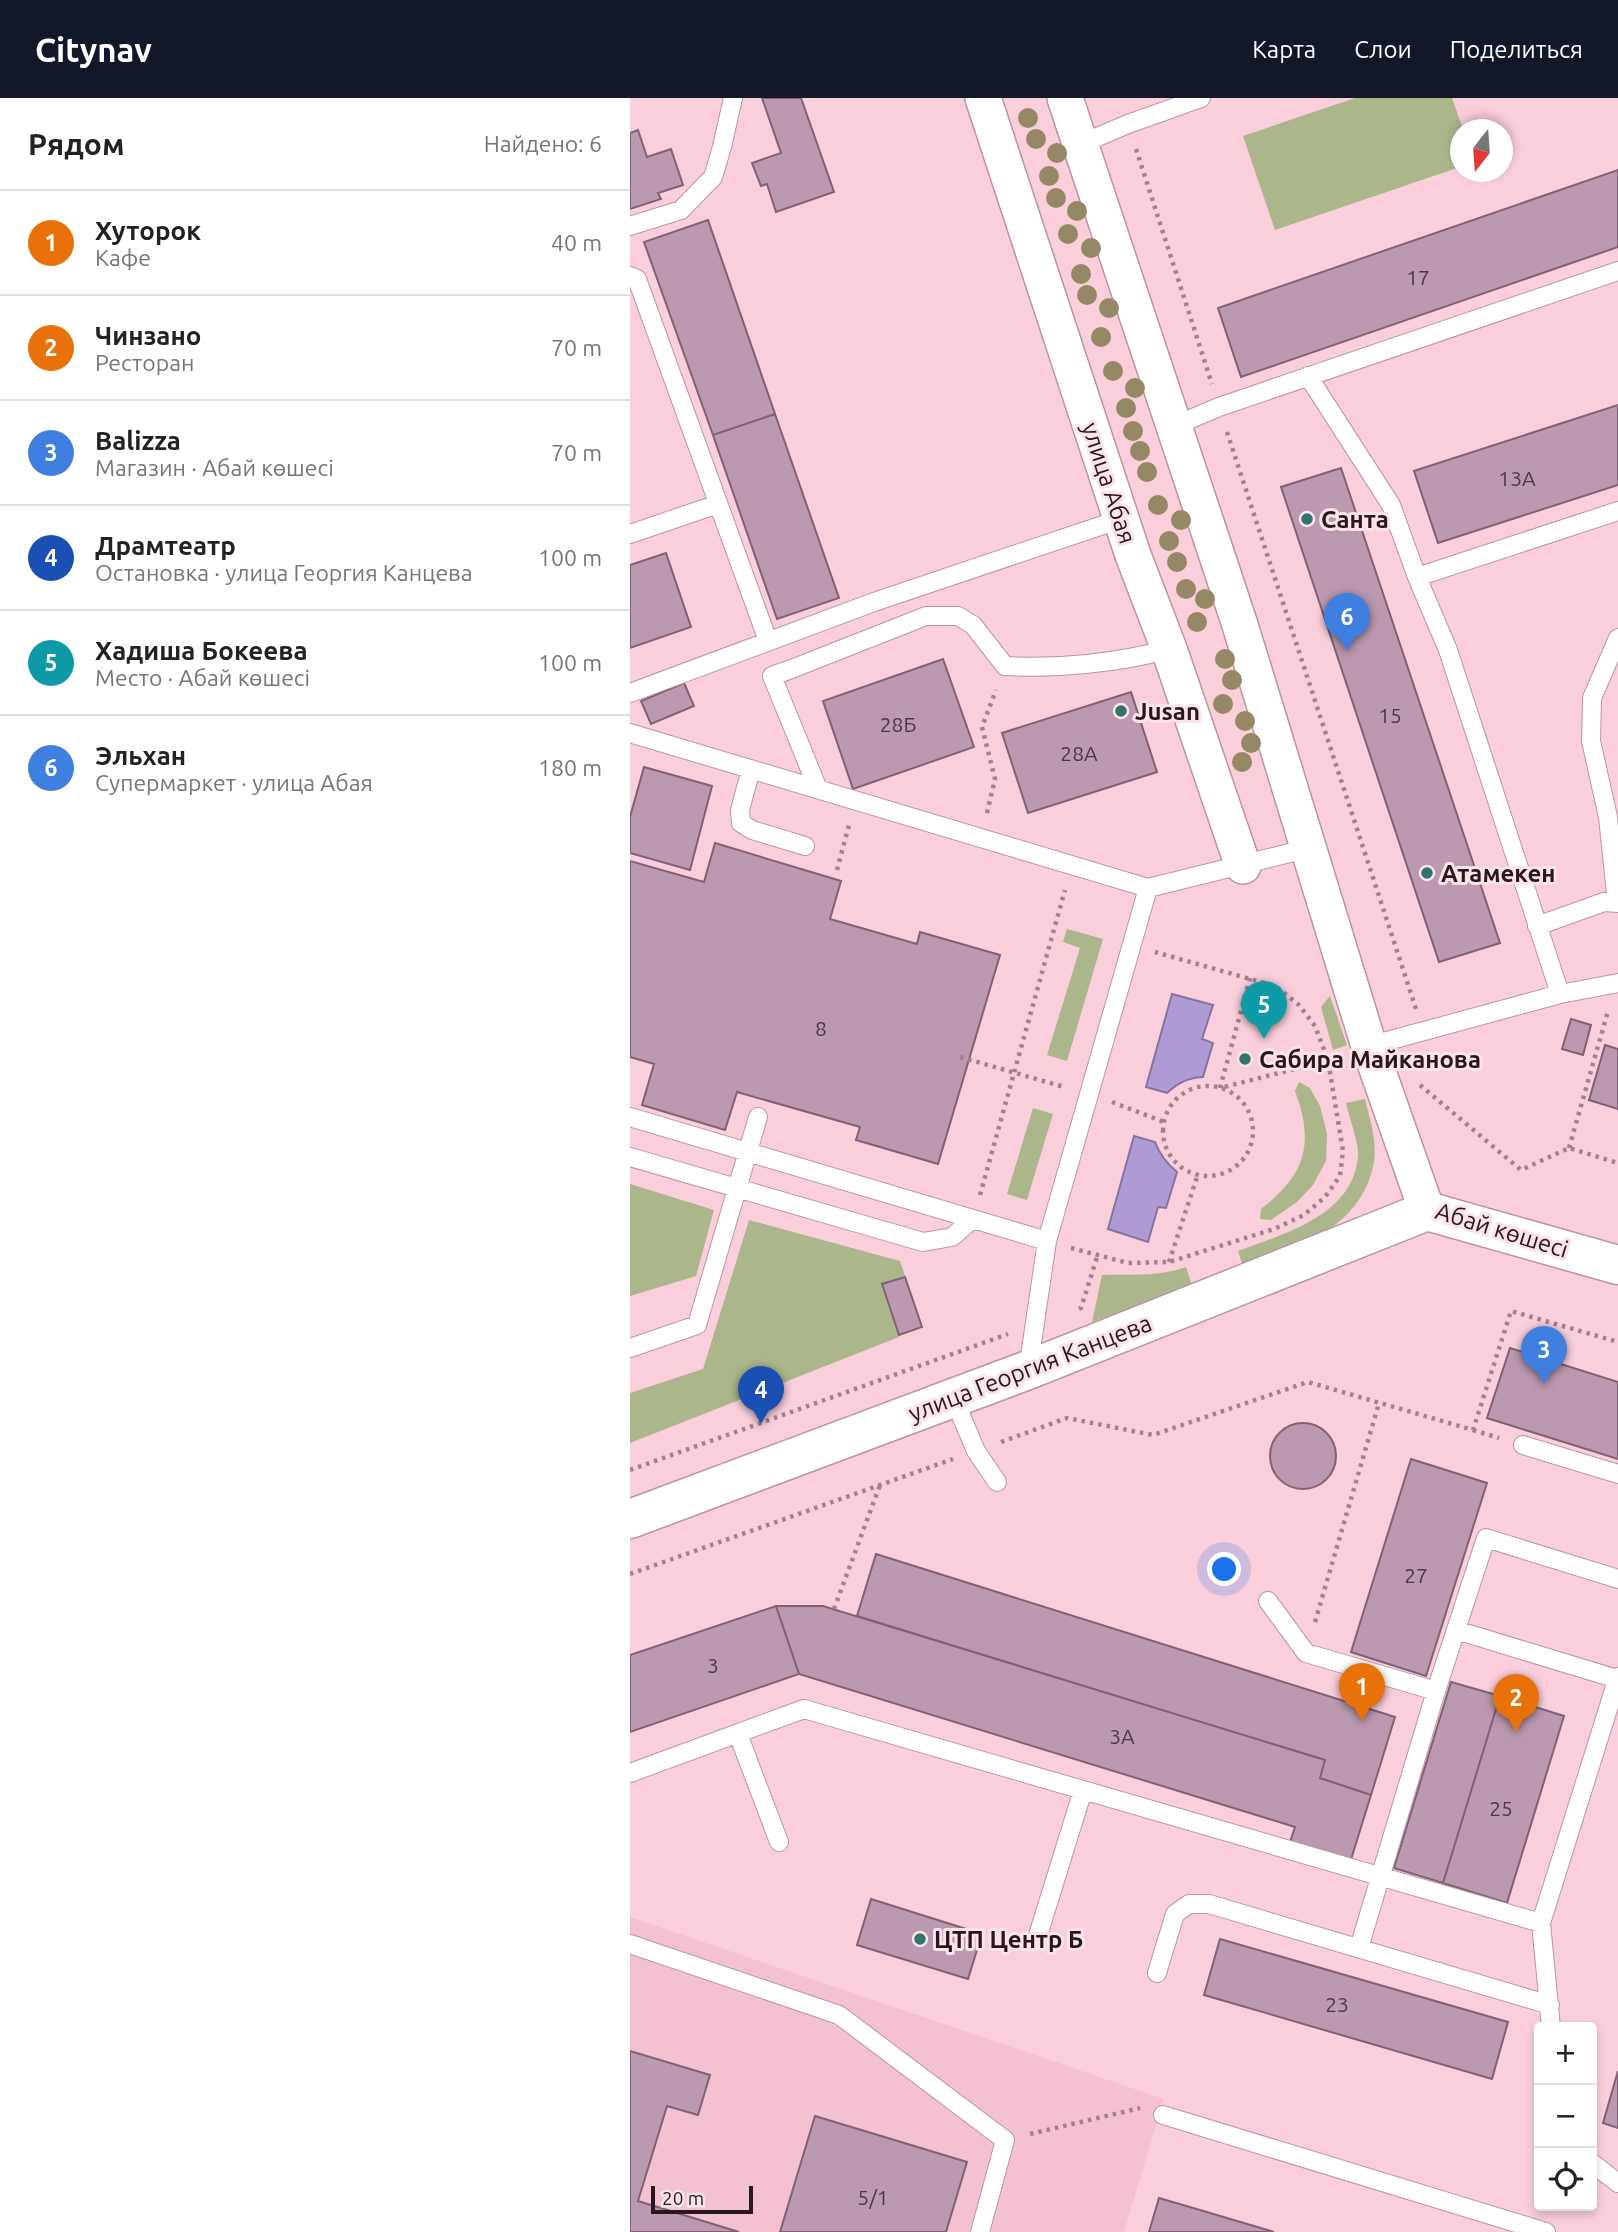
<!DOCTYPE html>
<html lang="ru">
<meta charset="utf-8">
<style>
body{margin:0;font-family:Ubuntu,sans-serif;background:#f2f2f2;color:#222}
.controls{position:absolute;right:21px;bottom:21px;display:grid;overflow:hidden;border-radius:7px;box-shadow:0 4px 10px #0003}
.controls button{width:63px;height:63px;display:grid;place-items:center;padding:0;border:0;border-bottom:2px solid #e0e0e0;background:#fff;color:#222;font:35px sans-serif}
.compass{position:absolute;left:820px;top:21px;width:63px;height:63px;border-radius:50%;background:#fff;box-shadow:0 4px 10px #0003;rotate:197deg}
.scale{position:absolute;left:21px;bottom:18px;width:102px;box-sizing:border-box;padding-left:7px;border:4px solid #27181d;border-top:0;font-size:19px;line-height:24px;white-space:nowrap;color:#27181d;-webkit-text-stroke:5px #fce2e9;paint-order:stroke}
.you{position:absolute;left:595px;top:1472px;width:24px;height:24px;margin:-18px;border:5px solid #fff;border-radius:50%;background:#1a73e8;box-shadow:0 0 0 10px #1a73e833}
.badge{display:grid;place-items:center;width:46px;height:46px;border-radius:50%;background:#111827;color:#fff;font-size:23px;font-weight:700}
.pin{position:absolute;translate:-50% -58px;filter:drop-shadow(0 2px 4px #0008)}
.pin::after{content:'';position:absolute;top:37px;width:24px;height:21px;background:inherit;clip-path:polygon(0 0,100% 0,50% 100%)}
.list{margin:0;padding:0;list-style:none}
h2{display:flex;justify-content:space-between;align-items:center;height:91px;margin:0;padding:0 28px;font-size:30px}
h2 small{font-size:23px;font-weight:400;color:#767676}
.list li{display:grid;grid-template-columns:46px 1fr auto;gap:21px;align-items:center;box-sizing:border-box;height:105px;padding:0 28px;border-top:2px solid #e0e0e0}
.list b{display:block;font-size:26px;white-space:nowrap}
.list p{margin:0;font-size:23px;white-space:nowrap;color:#767676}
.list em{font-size:23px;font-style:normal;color:#767676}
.icon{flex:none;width:38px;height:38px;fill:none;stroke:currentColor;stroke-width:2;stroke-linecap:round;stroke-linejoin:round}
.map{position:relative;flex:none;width:988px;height:2134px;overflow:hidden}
header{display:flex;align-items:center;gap:42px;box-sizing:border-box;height:98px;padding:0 35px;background:#111827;color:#fff}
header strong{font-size:33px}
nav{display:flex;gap:38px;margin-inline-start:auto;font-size:24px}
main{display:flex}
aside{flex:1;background:#fff}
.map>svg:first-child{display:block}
</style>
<header>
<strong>Citynav</strong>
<nav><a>Карта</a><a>Слои</a><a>Поделиться</a></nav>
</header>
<main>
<aside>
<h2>Рядом<small>Найдено: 6</small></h2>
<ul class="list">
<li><span class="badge" style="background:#e8710a">1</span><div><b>Хуторок</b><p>Кафе</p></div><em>40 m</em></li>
<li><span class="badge" style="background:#e8710a">2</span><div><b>Чинзано</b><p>Ресторан</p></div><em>70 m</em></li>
<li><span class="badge" style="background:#3f7fe0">3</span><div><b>Balizza</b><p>Магазин · Абай көшесі</p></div><em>70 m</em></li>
<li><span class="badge" style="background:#1a4fb4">4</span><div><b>Драмтеатр</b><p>Остановка · улица Георгия Канцева</p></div><em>100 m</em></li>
<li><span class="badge" style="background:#0f9aa8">5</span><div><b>Хадиша Бокеева</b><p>Место · Абай көшесі</p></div><em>100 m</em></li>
<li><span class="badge" style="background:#3f7fe0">6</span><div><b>Эльхан</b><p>Супермаркет · улица Абая</p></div><em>180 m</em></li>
</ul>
</aside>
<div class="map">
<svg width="988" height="2134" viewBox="0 0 988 2134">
<rect width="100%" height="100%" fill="#facfdb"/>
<path fill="#f4c1d0" d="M 0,1819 L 534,2001 L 494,2134 L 0,2134 Z"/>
<path fill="#acb68b" d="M 725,0 L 822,0 L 833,31 L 830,32 L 830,69 L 645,132 L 613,38 Z
M 437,831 L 473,841 L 437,963 L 417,957 L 450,850 L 433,844 Z
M 700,898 L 717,947 L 703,952 L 691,909 Z
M 669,984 L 680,990 L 690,1008 L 697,1036 L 696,1063 L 683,1087 L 667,1104 L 641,1122 L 630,1121 L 631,1111 C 675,1077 685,1046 665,993 Z
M 735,1001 C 740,1021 747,1043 744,1064 C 732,1130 669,1149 614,1171 L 608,1153 C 655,1135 723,1118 728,1058 C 729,1044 719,1020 716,1005 Z
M 403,1010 L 423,1016 L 397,1102 L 377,1096 Z
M 0,1086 L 84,1112 L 66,1178 L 0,1198 Z
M 119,1122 L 270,1163 L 275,1178 L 251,1186 L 269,1239 L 0,1345 L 0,1295 L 73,1271 Z
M 556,1169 L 562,1187 L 462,1224 L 472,1177 C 500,1176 529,1179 556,1169 Z"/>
<path fill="#ae9bd6" stroke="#86749e" stroke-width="2" d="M 542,896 L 583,907 L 572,941 L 583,945 L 573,979 C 557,980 548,985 537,995 L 516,989 Z
M 504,1038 L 525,1044 C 530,1057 536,1065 547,1074 L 536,1110 L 528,1109 L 518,1144 L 478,1131 Z"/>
<path fill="#bb99b0" stroke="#816176" stroke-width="2" d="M 132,0 L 171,0 L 204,94 L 146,114 L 137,86 L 131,88 L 122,65 L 151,55 Z
M 8,32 L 17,59 L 41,51 L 53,87 L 28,95 L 31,101 L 0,111 L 0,35 Z
M 988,72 L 988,149 L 611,279 L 588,210 Z
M 78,122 L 145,316 L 83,337 L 14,144 Z
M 988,307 L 988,387 L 808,445 L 784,373 Z
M 145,316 L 209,500 L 147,521 L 83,337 Z
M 711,370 L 870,845 L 809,864 L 651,389 Z
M 36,455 L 61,529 L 0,550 L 0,467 Z
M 313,561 L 344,649 L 223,691 L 193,603 Z
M 54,585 L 64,608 L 21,626 L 11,603 Z
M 501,594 L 527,674 L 398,715 L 372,635 Z
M 14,669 L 82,688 L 60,772 L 0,755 L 0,719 Z
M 85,745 L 211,783 L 200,821 L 287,846 L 290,834 L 370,857 L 308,1066 L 226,1042 L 230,1029 L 107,994 L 95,1032 L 12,1007 L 24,966 L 0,959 L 0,763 L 74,784 Z
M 941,921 L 961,927 L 953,957 L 932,951 Z
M 975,947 L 988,951 L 988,1011 L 959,1002 Z
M 275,1179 L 292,1229 L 269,1237 L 252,1186 Z
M 880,1250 L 988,1284 L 988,1361 L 857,1320 Z
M640 1358a33 33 0 1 1 66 0a33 33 0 1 1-66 0Z
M 781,1361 L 857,1385 L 796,1578 L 721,1554 Z
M 246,1456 L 765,1619 L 741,1697 L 690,1680 L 695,1662 L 227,1518 Z
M 146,1508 L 169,1576 L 0,1634 L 0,1557 Z
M 146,1508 L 193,1508 L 695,1662 L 690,1680 L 741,1697 L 719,1768 L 658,1750 L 665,1729 L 169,1576 Z
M 821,1584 L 870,1598 L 813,1785 L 764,1770 Z
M 870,1598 L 934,1618 L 877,1805 L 813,1785 Z
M 241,1801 L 352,1836 L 338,1881 L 227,1847 Z
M 590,1841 L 878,1924 L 862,1981 L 574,1897 Z
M 0,1953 L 80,1977 L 68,2017 L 37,2008 L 8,2103 L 109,2134 L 0,2134 Z
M 988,1973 L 988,2030 L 973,2025 Z
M 185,2018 L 337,2064 L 316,2134 L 150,2134 Z
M 529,2100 L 570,2112 L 644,2134 L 519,2134 Z"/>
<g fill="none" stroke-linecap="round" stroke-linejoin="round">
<g stroke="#bc94a0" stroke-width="20">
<path id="service" d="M 451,46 L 498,26 L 571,0
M 0,128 L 51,112 L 83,79 L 92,49 L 103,0
M 0,178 L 7,181 L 138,543
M 678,278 L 761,407 L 787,479 L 818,552 L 930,896
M 544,328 L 589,309 L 988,173
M 0,436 L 88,406
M 787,479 L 988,413
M 0,595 L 244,504 L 491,421
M 0,635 L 518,790 L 680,750
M 121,671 L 110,712 L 111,725 L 122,732 L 175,748
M 188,691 L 142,578 L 164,570 L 296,518 L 328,518 L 343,527 L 375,568 C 427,571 489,565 539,551
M 987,805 L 978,719 L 961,643 L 962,600 L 988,540
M 907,828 L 974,804 L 988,805
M 739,948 L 930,896 L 988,885
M 0,1019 L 417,1143
M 0,1059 L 293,1144 L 322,1139 L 343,1121
M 0,1250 L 67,1227 L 128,1019
M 398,1272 L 417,1143 L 518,790
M 324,1301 L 346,1353 L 367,1384
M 893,1347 L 988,1376
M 638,1503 L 676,1555 L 806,1593
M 826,1532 L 987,1581
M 108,1636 L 149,1744
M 0,1675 L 174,1611 L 911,1825
M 409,1834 L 453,1692
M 0,1846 L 209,1917 L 375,2042 L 350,2134
M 729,1850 L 806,1593 L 856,1440 L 988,1481
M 527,1875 L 545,1816 L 559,1806 L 579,1806 L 920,1907
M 921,1929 L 911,1825 L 988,1579
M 533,2017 L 916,2134
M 962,2065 L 988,2085"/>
</g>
<g stroke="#bc94a0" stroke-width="38">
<path id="minor" d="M 353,0 L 503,457 L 539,551 L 613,768
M 435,0 L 610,527 L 739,948 L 797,1113"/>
</g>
<g stroke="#bc94a0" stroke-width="41">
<path id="tertiary" d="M 0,1421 L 398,1272 L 797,1113 L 988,1167"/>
</g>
<path stroke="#a2838c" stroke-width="4.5" stroke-dasharray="3.5 5" stroke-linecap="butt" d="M 506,51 L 582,286
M 597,334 L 786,911
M 357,715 L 365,681 L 352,629 L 366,592
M 207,772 L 219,727
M 620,880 L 590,990 L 700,962
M 330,959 L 434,989
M 790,987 L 891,1072 L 939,1050 L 988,1065
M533 1033a45 45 0 1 1 90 0a45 45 0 1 1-90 0Z
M 482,1004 L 534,1024
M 939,1050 L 978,913
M 350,1097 L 435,792
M 441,1150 L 498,1165 L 539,1164 L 644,1131 L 674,1117 L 695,1099 L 710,1078 L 713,1053 L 698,962 L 685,928 L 668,906 L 645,888 L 525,854
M 539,1164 L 568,1076
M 449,1211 L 451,1210 L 468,1156
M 843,1332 L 869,1340
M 371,1344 L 437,1320 L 523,1337 L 678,1284 L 843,1332 L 881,1213 L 988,1244
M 0,1372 L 378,1236
M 0,1476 L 323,1361
M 204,1511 L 250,1387
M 685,1524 L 749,1305
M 400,2036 L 510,2010"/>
<use href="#service" stroke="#fff" stroke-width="18"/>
<use href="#minor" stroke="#fff" stroke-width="35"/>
<use href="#tertiary" stroke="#fff" stroke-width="38"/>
</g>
<g fill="#958864">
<circle cx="398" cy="20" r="10"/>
<circle cx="406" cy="41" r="10"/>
<circle cx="427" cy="55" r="10"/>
<circle cx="419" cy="78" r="10"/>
<circle cx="426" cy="100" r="10"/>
<circle cx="447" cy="113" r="10"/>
<circle cx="438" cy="136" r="10"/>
<circle cx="461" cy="150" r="10"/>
<circle cx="451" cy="176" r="10"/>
<circle cx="457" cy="197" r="10"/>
<circle cx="479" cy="210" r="10"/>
<circle cx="471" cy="239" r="10"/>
<circle cx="483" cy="273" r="10"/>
<circle cx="505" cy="290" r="10"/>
<circle cx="496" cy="310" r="10"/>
<circle cx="503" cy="333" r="10"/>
<circle cx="510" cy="353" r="10"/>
<circle cx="517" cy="374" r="10"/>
<circle cx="528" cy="407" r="10"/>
<circle cx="551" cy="422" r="10"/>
<circle cx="539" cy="443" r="10"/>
<circle cx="547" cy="464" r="10"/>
<circle cx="556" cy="491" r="10"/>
<circle cx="575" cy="501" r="10"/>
<circle cx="567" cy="524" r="10"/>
<circle cx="595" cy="561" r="10"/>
<circle cx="602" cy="582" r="10"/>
<circle cx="593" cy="606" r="10"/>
<circle cx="615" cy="623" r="10"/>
<circle cx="621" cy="645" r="10"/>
<circle cx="612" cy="664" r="10"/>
</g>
<g fill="#317568" stroke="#fce2e9" stroke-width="2.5">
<circle cx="677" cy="421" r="7"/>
<circle cx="491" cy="613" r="7"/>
<circle cx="797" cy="775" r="7"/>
<circle cx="615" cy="961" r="7"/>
<circle cx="290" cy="1841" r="7"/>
</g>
<g text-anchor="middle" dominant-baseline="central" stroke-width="6" stroke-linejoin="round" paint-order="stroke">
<g font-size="21" fill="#4c3842">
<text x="788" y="179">17</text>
<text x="887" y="380">13А</text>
<text x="760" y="617">15</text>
<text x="268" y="626">28Б</text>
<text x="449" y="655">28А</text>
<text x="191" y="930">8</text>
<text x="786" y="1477">27</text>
<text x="83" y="1567">3</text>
<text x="492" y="1638">3А</text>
<text x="871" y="1710">25</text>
<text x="707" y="1906">23</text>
<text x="243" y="2099">5/1</text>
</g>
<g font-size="24" fill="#27181d" stroke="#fce2e9">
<text transform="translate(479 385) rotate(72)">улица Абая</text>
<text transform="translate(872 1132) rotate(17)">Абай көшесі</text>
<text transform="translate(400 1270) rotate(-21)">улица Георгия Канцева</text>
</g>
<g font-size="24" font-weight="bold" fill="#27181d" stroke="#fce2e9" text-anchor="start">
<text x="691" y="421">Санта</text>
<text x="505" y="613">Jusan</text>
<text x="811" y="775">Атамекен</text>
<text x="629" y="961">Сабира Майканова</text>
<text x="304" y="1841">ЦТП Центр Б</text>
</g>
</g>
</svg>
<div class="controls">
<button>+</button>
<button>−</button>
<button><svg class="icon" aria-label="locate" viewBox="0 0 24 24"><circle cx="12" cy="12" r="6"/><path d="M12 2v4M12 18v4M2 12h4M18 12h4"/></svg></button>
</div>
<svg class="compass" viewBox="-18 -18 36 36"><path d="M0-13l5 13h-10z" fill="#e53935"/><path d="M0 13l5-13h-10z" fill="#767676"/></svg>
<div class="scale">20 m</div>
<div class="you"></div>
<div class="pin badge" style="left:732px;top:1623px;background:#e8710a">1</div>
<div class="pin badge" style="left:886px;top:1634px;background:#e8710a">2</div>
<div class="pin badge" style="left:914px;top:1286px;background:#3f7fe0">3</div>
<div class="pin badge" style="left:131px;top:1326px;background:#1a4fb4">4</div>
<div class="pin badge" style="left:634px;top:941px;background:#0f9aa8">5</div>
<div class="pin badge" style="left:717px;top:553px;background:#3f7fe0">6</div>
</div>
</main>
